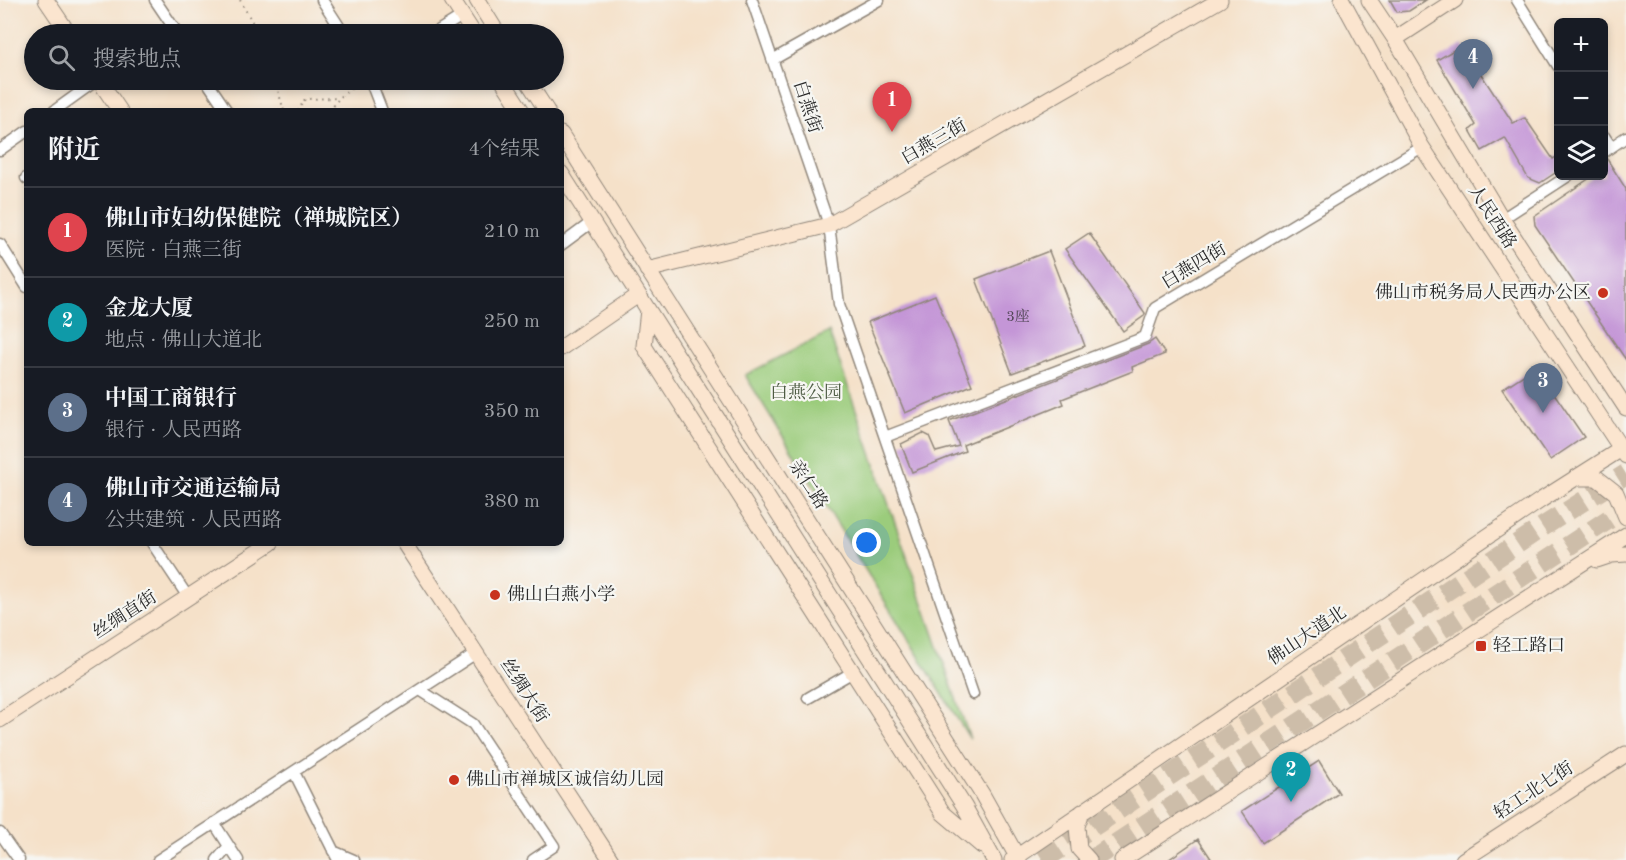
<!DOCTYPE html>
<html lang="zh">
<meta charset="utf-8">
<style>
body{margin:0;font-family:"Old Standard TT","Noto Serif SC",serif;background:#242831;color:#f1f3f6}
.controls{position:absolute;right:18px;top:18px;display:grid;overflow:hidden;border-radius:9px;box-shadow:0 3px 9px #0003}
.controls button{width:54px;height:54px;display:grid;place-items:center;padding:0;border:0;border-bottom:2px solid #363941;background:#171b24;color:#f1f3f6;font:30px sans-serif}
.you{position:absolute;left:867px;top:543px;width:21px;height:21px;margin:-15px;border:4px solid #fff;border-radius:50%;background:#1a73e8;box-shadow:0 0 0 9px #1a73e833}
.badge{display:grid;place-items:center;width:39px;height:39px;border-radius:50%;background:#c8321e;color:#fff;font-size:20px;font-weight:700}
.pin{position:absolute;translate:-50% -50px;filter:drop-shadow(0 2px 3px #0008)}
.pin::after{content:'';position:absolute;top:32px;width:21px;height:18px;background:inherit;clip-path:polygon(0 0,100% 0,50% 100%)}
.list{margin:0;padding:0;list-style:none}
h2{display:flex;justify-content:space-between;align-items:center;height:78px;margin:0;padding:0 24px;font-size:26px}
h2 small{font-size:20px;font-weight:400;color:#9ea1a6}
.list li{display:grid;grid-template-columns:39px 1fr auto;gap:18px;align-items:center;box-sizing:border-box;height:90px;padding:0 24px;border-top:2px solid #363941}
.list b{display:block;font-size:22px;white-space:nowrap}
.list p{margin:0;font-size:20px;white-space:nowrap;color:#9ea1a6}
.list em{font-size:20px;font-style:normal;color:#9ea1a6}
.icon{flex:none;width:33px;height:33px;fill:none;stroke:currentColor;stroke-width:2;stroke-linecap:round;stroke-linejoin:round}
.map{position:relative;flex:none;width:1626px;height:860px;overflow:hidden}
.search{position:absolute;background:#171b24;box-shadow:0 3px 9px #0003;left:24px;top:24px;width:540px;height:66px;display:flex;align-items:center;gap:15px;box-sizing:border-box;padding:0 21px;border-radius:33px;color:#9ea1a6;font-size:22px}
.panel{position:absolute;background:#171b24;box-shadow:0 3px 9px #0003;left:24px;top:108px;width:540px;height:438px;border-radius:9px}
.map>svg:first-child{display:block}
</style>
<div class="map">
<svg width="1626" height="860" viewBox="0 0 1626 860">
<rect width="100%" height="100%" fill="#f6f6f2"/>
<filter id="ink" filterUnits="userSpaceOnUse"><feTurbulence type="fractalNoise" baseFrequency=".0167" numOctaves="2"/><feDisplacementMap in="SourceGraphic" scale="12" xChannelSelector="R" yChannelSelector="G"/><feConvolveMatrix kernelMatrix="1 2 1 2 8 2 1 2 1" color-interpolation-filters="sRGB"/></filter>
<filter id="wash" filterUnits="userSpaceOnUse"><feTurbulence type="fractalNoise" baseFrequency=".008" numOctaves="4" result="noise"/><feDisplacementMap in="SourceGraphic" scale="24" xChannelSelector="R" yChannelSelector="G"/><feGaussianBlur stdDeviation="1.35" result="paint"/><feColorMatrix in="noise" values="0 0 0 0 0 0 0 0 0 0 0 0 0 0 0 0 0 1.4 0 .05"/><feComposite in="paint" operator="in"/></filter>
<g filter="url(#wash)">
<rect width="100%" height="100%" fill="#f5e1c9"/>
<path fill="#9bcc7c" stroke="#637c54" stroke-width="1.5" d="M 829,332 L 970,739 L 745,375 Z"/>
<g id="blocks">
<path fill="#c496d7" d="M 1390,0 L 1426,0 L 1409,11 L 1397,12 Z
M 1462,45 L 1513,123 L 1525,118 L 1553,159 L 1558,156 L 1558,171 L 1540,183 L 1528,178 L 1505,138 L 1482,151 L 1470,130 L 1476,125 L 1437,60 Z
M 1604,159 L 1607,159 L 1626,189 L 1626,360 L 1535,225 L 1534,216 L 1593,176 L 1604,176 Z
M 1089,233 L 1145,313 L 1144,316 L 1123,331 L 1065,249 Z
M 1049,251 L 1085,346 L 1012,373 L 976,279 Z
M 935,295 L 972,385 L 905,413 L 868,322 Z
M 1155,339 L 1165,354 L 1132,367 L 1133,371 L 1062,399 L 1064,404 L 963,445 L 965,451 L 912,472 L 901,444 L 923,433 L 929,436 L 936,452 L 959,446 L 949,421 L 1148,344 Z
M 1536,367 L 1584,437 L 1550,460 L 1502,389 Z
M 1319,761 L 1339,793 L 1263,843 L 1242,811 Z
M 1198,839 L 1212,860 L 1168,860 Z"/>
</g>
</g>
<g filter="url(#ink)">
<use href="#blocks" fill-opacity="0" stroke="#90867a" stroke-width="1.5"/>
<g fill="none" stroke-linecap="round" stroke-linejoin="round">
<path stroke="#cdbda9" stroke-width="20" stroke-dasharray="20 10" stroke-linecap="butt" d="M 1043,860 L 1544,526 L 1626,474
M 1091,860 L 1626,508"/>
<g stroke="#90867a" stroke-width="13">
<path id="street" d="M 155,0 L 178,34
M 322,0 L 344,34
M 752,0 L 829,225 L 839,304 L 973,694
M 1517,0 L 1558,66
M 433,34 L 462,16
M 774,59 L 879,0
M 206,80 L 227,111
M 370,80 L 382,111
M 54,111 L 97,80
M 1604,136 L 1611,147
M 0,150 L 27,131
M 1604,152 L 1626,137
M 26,178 L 27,179
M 1502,219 L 1568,176
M 0,244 L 27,287
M 561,245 L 592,222
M 885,437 L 1145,337 L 1155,308 L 1422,147
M 152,543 L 188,597
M 420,690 L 473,724 L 554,846 L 533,860
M 808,698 L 853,672
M 294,772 L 338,860
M 214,823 L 238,860
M 0,833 L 19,860
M 333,851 L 354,860
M 158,860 L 476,653
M 217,860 L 229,846"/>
</g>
<g stroke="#90867a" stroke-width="17">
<path id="secondary" d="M 46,0 L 69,34
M 452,0 L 474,34
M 477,0 L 498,34
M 1342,0 L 1422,147 L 1626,456
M 1369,0 L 1395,39 L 1502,219 L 1626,408
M 1395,39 L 1455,0
M 99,80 L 120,111
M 502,80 L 522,111
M 527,80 L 547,111
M 561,134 L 982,794 L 1019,860
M 561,173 L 964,806 L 994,860
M 647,270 L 829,225 L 1220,0
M 648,310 L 644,346 L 943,813 L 982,846
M 561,348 L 638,295
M 1575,478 L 1597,478 L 1616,493 L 1626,517
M 404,543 L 611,860
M 1597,560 L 1612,555 L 1626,554
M 0,720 L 271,543
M 1082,812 L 1077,826 L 1079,849 L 1089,860
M 1012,860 L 1541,500 L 1626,446
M 1122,860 L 1626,535
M 1463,860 L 1626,754"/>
</g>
<path stroke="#90867a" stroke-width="2" stroke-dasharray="1.5 4.5" stroke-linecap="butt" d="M 240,0 L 259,34
M 275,80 L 284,111
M 298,111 L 305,99 L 339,98
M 330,111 L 339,98 L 360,82"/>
<use href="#street" stroke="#fff" stroke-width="10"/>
<use href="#secondary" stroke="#fbe5cf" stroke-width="15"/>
</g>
</g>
<g fill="#c8321e" stroke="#f6f6f2" stroke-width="2">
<circle cx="1603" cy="293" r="6"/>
<circle cx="495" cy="595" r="6"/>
<rect x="1475" y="640" width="12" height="12" rx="3"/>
<circle cx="454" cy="780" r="6"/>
</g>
<g text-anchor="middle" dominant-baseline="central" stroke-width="4.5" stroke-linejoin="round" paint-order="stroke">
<g font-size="15" fill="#514656">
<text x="1018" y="317">3座</text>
</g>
<g font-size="18" fill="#2b2b2b" stroke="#f6f6f2">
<text transform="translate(807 107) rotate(72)">白燕街</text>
<text transform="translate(934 142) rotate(-30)">白燕三街</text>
<text transform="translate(1492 217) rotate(57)">人民西路</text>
<text transform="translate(1194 266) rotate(-31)">白燕四街</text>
<text transform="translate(808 485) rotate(57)">亲仁路</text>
<text transform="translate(125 615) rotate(-33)">丝绸直街</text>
<text transform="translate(1307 636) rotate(-34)">佛山大道北</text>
<text transform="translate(524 691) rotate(57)">丝绸大街</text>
<text transform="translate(1534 791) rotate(-33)">轻工北七街</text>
</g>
<g font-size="18" fill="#2b2b2b" stroke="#f6f6f2" text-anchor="start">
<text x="1591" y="293" text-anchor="end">佛山市税务局人民西办公区</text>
<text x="507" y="595">佛山白燕小学</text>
<text x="1493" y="646">轻工路口</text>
<text x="466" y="780">佛山市禅城区诚信幼儿园</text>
</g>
<g font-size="18" fill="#4d5b43" stroke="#f6f6f2">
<text x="806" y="393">白燕公园</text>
</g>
</g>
</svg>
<div class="controls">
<button>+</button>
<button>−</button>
<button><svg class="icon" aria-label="layers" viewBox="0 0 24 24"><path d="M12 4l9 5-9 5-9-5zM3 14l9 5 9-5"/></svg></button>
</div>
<div class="you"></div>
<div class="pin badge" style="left:892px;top:132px;background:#e0444e">1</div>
<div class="pin badge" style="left:1291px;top:802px;background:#0f9aa8">2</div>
<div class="pin badge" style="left:1543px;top:413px;background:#5c6f8a">3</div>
<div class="pin badge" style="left:1473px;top:89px;background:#5c6f8a">4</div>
<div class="search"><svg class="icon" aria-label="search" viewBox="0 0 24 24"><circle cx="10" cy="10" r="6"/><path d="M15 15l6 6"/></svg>搜索地点</div>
<section class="panel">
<h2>附近<small>4个结果</small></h2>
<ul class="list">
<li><span class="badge" style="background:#e0444e">1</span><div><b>佛山市妇幼保健院（禅城院区）</b><p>医院 · 白燕三街</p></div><em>210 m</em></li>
<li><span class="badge" style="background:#0f9aa8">2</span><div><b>金龙大厦</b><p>地点 · 佛山大道北</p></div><em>250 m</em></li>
<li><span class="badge" style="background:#5c6f8a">3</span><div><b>中国工商银行</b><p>银行 · 人民西路</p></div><em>350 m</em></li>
<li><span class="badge" style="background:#5c6f8a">4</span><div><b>佛山市交通运输局</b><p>公共建筑 · 人民西路</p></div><em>380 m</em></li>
</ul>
</section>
</div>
